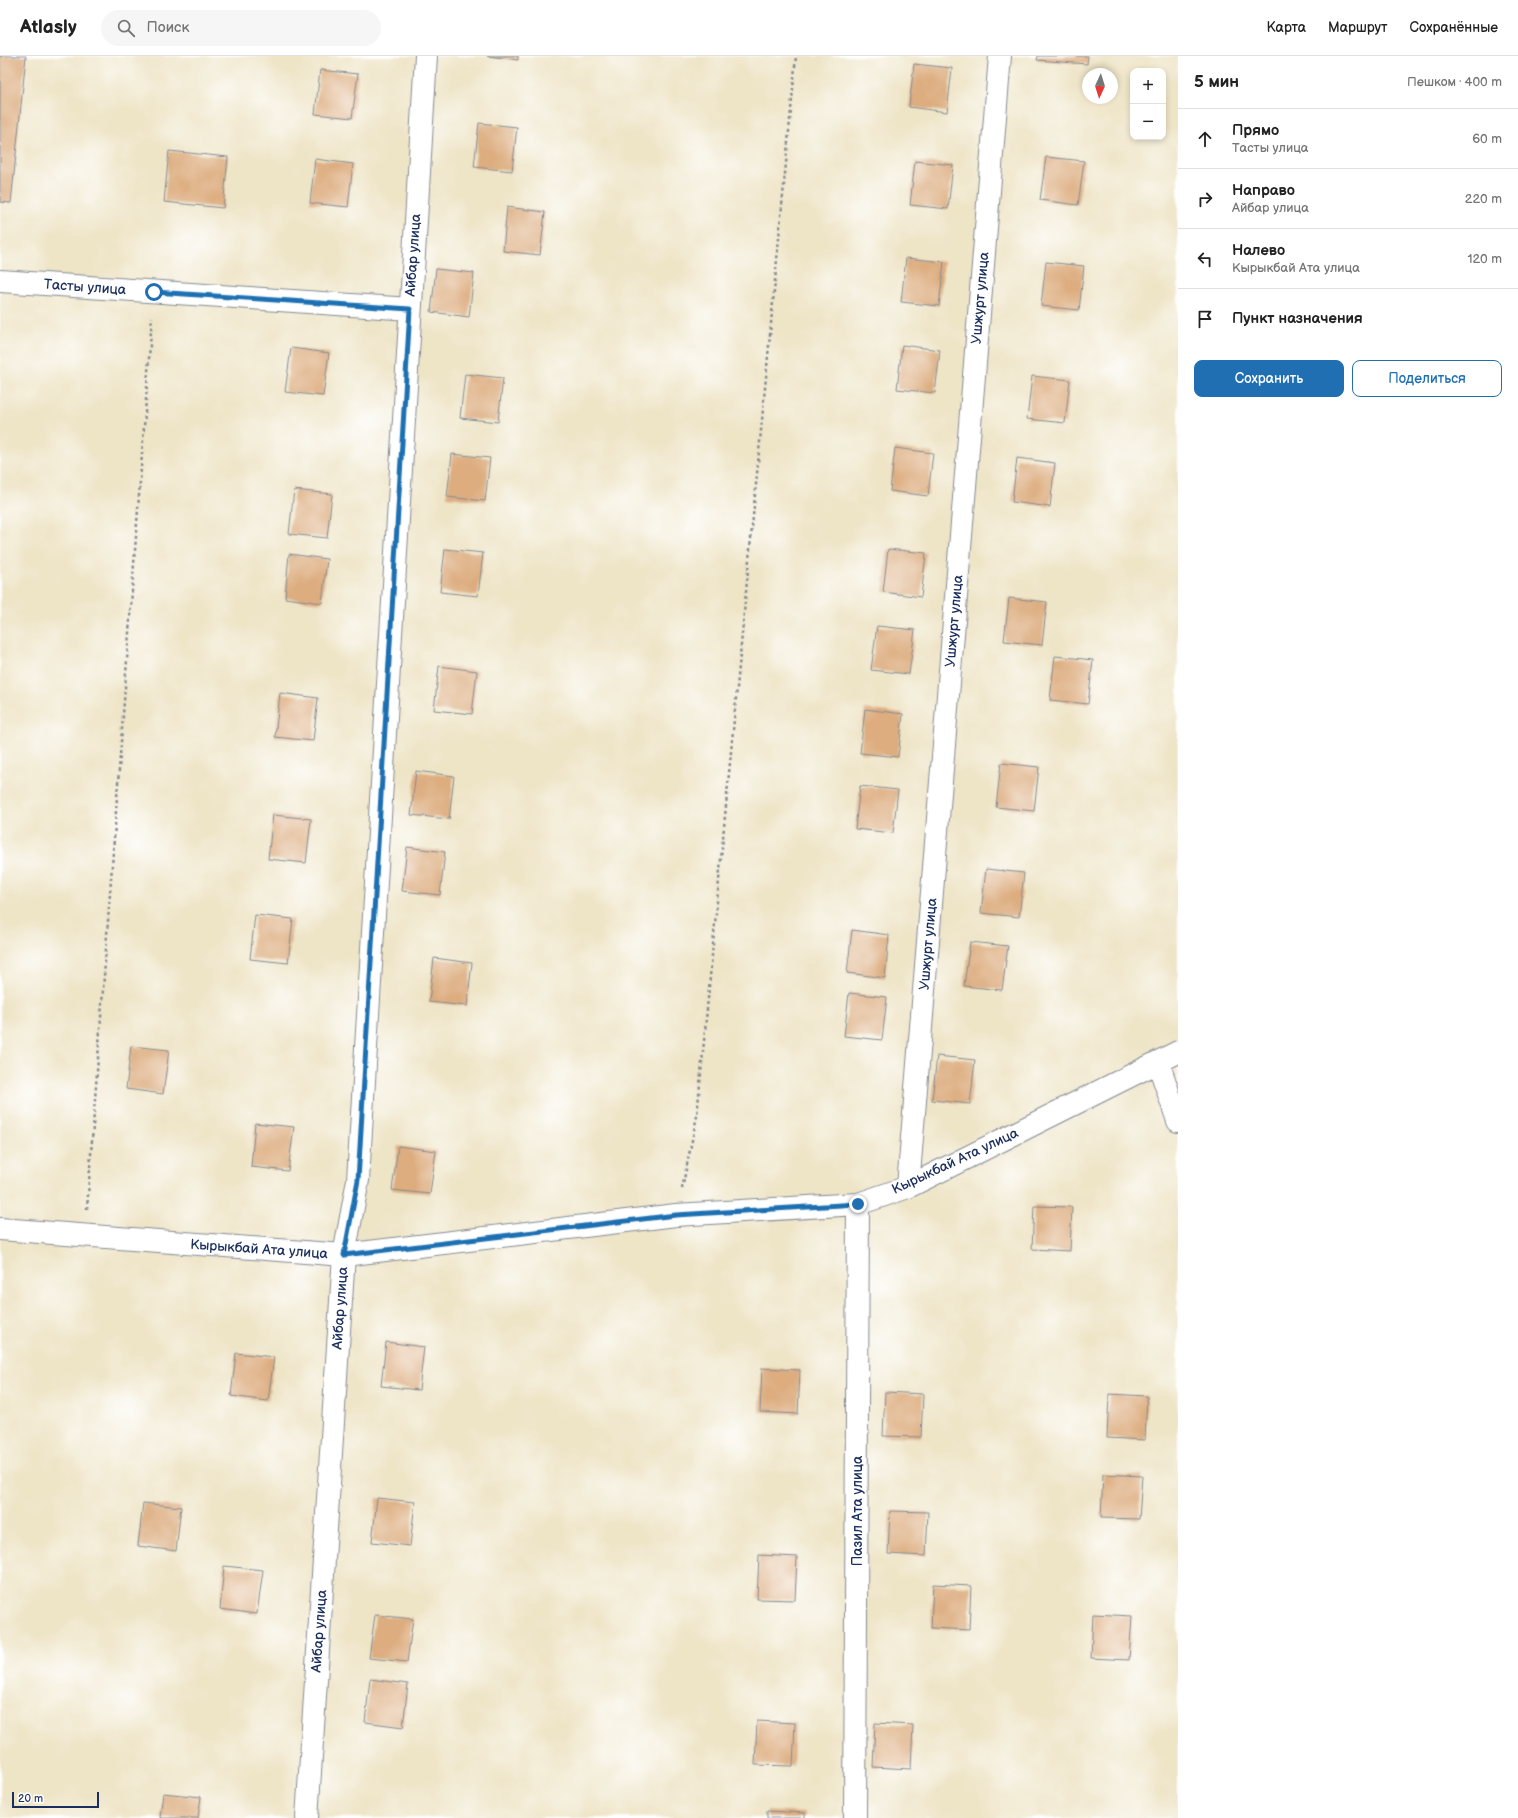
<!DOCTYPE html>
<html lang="ru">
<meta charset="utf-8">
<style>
body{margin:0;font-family:"Balsamiq Sans",sans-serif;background:#f6f6f6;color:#222}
.controls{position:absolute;right:12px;top:12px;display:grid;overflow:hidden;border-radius:8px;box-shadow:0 2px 6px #0003}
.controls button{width:36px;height:36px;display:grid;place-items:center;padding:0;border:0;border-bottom:1px solid #e0e0e0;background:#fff;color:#222;font:20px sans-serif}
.compass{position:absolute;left:1082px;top:12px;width:36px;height:36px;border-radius:50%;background:#fff;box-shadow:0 2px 6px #0003;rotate:184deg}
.scale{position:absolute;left:12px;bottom:10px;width:87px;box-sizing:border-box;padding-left:4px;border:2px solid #1b2f5e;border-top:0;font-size:11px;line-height:14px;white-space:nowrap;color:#1b2f5e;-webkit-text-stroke:3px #fff;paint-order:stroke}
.stop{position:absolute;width:12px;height:12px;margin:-9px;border:3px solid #1f6fb2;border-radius:50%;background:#fff}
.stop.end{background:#1f6fb2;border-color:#fff;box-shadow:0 1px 4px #0008}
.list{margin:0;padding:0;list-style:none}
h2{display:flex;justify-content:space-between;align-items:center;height:52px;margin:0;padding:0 16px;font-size:17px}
h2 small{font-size:13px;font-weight:400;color:#767676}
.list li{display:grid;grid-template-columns:26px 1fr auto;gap:12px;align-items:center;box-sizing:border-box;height:60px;padding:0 16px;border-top:1px solid #e0e0e0}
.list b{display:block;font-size:15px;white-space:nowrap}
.list p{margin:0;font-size:13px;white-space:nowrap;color:#767676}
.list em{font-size:13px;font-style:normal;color:#767676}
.actions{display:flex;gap:8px;padding:12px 16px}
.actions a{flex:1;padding:9px 0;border:1px solid #1f6fb2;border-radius:8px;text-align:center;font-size:14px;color:#1f6fb2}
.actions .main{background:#1f6fb2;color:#fff}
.icon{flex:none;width:22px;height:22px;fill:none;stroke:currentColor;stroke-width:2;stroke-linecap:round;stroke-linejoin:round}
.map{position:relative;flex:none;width:1178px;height:1762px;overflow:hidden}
header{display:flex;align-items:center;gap:24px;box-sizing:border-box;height:56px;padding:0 20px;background:#fff;border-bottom:1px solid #e0e0e0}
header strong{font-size:19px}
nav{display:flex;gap:22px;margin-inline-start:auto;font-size:14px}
.search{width:280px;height:36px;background:#f6f6f6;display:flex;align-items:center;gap:10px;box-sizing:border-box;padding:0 14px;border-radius:22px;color:#767676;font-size:15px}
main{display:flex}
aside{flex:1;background:#fff}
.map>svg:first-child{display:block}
</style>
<header>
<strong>Atlasly</strong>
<div class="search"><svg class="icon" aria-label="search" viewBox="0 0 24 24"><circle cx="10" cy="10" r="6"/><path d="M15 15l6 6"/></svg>Поиск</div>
<nav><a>Карта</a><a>Маршрут</a><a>Сохранённые</a></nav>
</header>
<main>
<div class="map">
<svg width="1178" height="1762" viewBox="0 0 1178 1762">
<rect width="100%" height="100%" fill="#fff"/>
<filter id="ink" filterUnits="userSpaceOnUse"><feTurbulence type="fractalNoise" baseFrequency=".025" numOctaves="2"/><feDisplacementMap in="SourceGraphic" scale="8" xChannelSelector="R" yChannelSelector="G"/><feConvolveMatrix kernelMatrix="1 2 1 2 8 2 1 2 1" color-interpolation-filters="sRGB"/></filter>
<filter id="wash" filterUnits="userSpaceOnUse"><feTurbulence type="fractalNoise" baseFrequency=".012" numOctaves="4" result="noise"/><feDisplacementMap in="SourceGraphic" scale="16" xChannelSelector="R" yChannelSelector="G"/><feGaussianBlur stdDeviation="0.9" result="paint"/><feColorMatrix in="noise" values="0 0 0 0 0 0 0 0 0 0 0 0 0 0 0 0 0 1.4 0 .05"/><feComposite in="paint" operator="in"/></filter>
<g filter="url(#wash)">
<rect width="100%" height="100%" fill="#eee4c6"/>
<g id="blocks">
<path fill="#ddad80" d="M 0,0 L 26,0 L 11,147 L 0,146 Z
M 487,0 L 518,0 L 518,4 Z
M 1038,0 L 1088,0 L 1087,8 L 1037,4 Z
M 914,8 L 952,12 L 947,56 L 909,51 Z
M 320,14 L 358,18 L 352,62 L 315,58 Z
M 479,67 L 517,71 L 512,115 L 474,111 Z
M 169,95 L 228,101 L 223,152 L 164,146 Z
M 1046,101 L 1084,105 L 1078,149 L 1040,144 Z
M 315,103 L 353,108 L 348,151 L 310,147 Z
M 915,105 L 953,109 L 948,153 L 910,149 Z
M 507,151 L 545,156 L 540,199 L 503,195 Z
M 906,202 L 944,206 L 939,250 L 901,246 Z
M 1046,206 L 1084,210 L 1079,254 L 1041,250 Z
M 436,213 L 474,217 L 469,261 L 431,256 Z
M 902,289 L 940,294 L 935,337 L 897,333 Z
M 291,292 L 329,297 L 323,340 L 285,336 Z
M 465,318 L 503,322 L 498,366 L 460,362 Z
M 1032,320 L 1070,324 L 1065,367 L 1027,363 Z
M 895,392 L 933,397 L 928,440 L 890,435 Z
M 452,398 L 490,402 L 485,445 L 447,441 Z
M 1017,402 L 1055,407 L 1050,451 L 1012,446 Z
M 294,434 L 332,438 L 327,482 L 289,478 Z
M 445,493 L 483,497 L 478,540 L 440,536 Z
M 888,493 L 926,497 L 921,541 L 883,536 Z
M 289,498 L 327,503 L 322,547 L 285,542 Z
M 1009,542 L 1047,546 L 1042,589 L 1004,585 Z
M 877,570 L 915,574 L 909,618 L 871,614 Z
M 1055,600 L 1093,604 L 1088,648 L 1050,644 Z
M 439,610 L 477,615 L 472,658 L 434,654 Z
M 280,637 L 318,642 L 313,685 L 275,681 Z
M 865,653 L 903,658 L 898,701 L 860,697 Z
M 1001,707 L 1039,711 L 1034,755 L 996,751 Z
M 416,715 L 454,720 L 449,763 L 411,759 Z
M 860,730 L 898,734 L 893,777 L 855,773 Z
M 273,759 L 311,763 L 306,807 L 268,803 Z
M 407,791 L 445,796 L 440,839 L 402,835 Z
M 986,813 L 1024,817 L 1019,861 L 981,857 Z
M 255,859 L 293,863 L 288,907 L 250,903 Z
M 852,874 L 889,879 L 885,922 L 847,917 Z
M 970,886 L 1008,890 L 1002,934 L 964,930 Z
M 434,902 L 472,907 L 467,950 L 429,946 Z
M 849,937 L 887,941 L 882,984 L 844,980 Z
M 131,990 L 169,994 L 163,1038 L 126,1033 Z
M 937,1000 L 975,1004 L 970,1048 L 932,1044 Z
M 255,1067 L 294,1071 L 288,1115 L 251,1111 Z
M 398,1090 L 436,1095 L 430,1138 L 392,1134 Z
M 1034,1150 L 1072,1151 L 1070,1195 L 1032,1193 Z
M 386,1286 L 424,1291 L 419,1334 L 381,1330 Z
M 236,1297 L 274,1301 L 268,1345 L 231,1340 Z
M 762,1312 L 800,1314 L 798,1358 L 760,1356 Z
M 885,1336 L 923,1338 L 921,1381 L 883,1380 Z
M 1109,1338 L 1147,1340 L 1145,1384 L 1107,1382 Z
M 1103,1418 L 1142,1420 L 1139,1463 L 1101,1462 Z
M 377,1442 L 415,1446 L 410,1490 L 372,1486 Z
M 143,1447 L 181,1451 L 176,1495 L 138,1490 Z
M 890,1455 L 928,1456 L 926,1500 L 888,1498 Z
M 759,1499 L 797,1501 L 795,1544 L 757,1543 Z
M 224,1510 L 263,1514 L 257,1558 L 220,1553 Z
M 933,1528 L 971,1530 L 969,1574 L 931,1572 Z
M 1093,1558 L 1132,1560 L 1129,1604 L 1091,1602 Z
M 375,1559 L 413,1563 L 407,1606 L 369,1602 Z
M 370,1623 L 408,1628 L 403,1671 L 365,1666 Z
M 757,1665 L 795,1667 L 793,1710 L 755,1709 Z
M 875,1667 L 913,1669 L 911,1713 L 873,1711 Z
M 163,1737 L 201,1741 L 198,1762 L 160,1762 Z
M 767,1755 L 805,1757 L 805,1762 L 767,1762 Z"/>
</g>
</g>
<g filter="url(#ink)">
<use href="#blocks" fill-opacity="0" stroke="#848a92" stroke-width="1"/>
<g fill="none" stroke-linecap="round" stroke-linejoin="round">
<g stroke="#848a92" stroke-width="24">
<path id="minor" d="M 0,225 L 410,253
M 1158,1006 L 1178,1065
M 908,1131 L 1000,0
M 0,1173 L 344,1199 L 676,1159 L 858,1148 L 908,1131 L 1178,996
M 307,1762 L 344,1199 L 358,1124 L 426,0
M 855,1762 L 858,1148"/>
</g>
<path stroke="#848a92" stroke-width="2.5" stroke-dasharray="3 3" stroke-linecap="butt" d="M 682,1133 L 697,1060 L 796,0
M 87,1153 L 152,261"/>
<use href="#minor" stroke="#fff" stroke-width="22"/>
</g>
</g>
<g fill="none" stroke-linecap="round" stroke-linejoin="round" filter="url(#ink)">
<path stroke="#1f6fb2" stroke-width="5" d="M 154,236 L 410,253 L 358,1124 L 344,1199 L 676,1159 L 858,1148"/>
</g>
<g text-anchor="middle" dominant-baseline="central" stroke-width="3" stroke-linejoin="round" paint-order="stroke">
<g font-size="14" fill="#1b2f5e" stroke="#fff">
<text transform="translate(413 199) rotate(-86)">Айбар улица</text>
<text transform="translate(85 231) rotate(4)">Тасты улица</text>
<text transform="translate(980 242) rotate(-85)">Ушжурт улица</text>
<text transform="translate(954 565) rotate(-85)">Ушжурт улица</text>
<text transform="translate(928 888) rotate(-85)">Ушжурт улица</text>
<text transform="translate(955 1105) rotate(-25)">Кырыкбай Ата улица</text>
<text transform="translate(259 1193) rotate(4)">Кырыкбай Ата улица</text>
<text transform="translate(340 1252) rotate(-86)">Айбар улица</text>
<text transform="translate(857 1455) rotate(-90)">Пазил Ата улица</text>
<text transform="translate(319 1575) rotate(-86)">Айбар улица</text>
</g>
</g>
</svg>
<div class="controls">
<button>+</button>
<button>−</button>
</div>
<svg class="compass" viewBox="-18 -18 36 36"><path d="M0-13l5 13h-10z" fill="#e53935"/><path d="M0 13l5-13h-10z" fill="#767676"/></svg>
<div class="scale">20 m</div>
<div class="stop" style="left:154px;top:236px"></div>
<div class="stop end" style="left:858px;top:1148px"></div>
</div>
<aside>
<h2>5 мин<small>Пешком · 400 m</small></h2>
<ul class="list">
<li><svg class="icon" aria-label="ahead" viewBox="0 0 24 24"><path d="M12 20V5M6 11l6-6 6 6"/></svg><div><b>Прямо</b><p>Тасты улица</p></div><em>60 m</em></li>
<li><svg class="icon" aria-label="right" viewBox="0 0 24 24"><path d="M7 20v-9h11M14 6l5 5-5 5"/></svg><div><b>Направо</b><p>Айбар улица</p></div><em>220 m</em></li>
<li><svg class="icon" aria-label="left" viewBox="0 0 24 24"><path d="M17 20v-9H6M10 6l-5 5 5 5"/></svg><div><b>Налево</b><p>Кырыкбай Ата улица</p></div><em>120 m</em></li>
<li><svg class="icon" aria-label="arrive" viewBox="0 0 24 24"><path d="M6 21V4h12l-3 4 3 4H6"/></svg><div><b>Пункт назначения</b></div></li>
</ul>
<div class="actions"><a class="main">Сохранить</a><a>Поделиться</a></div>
</aside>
</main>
